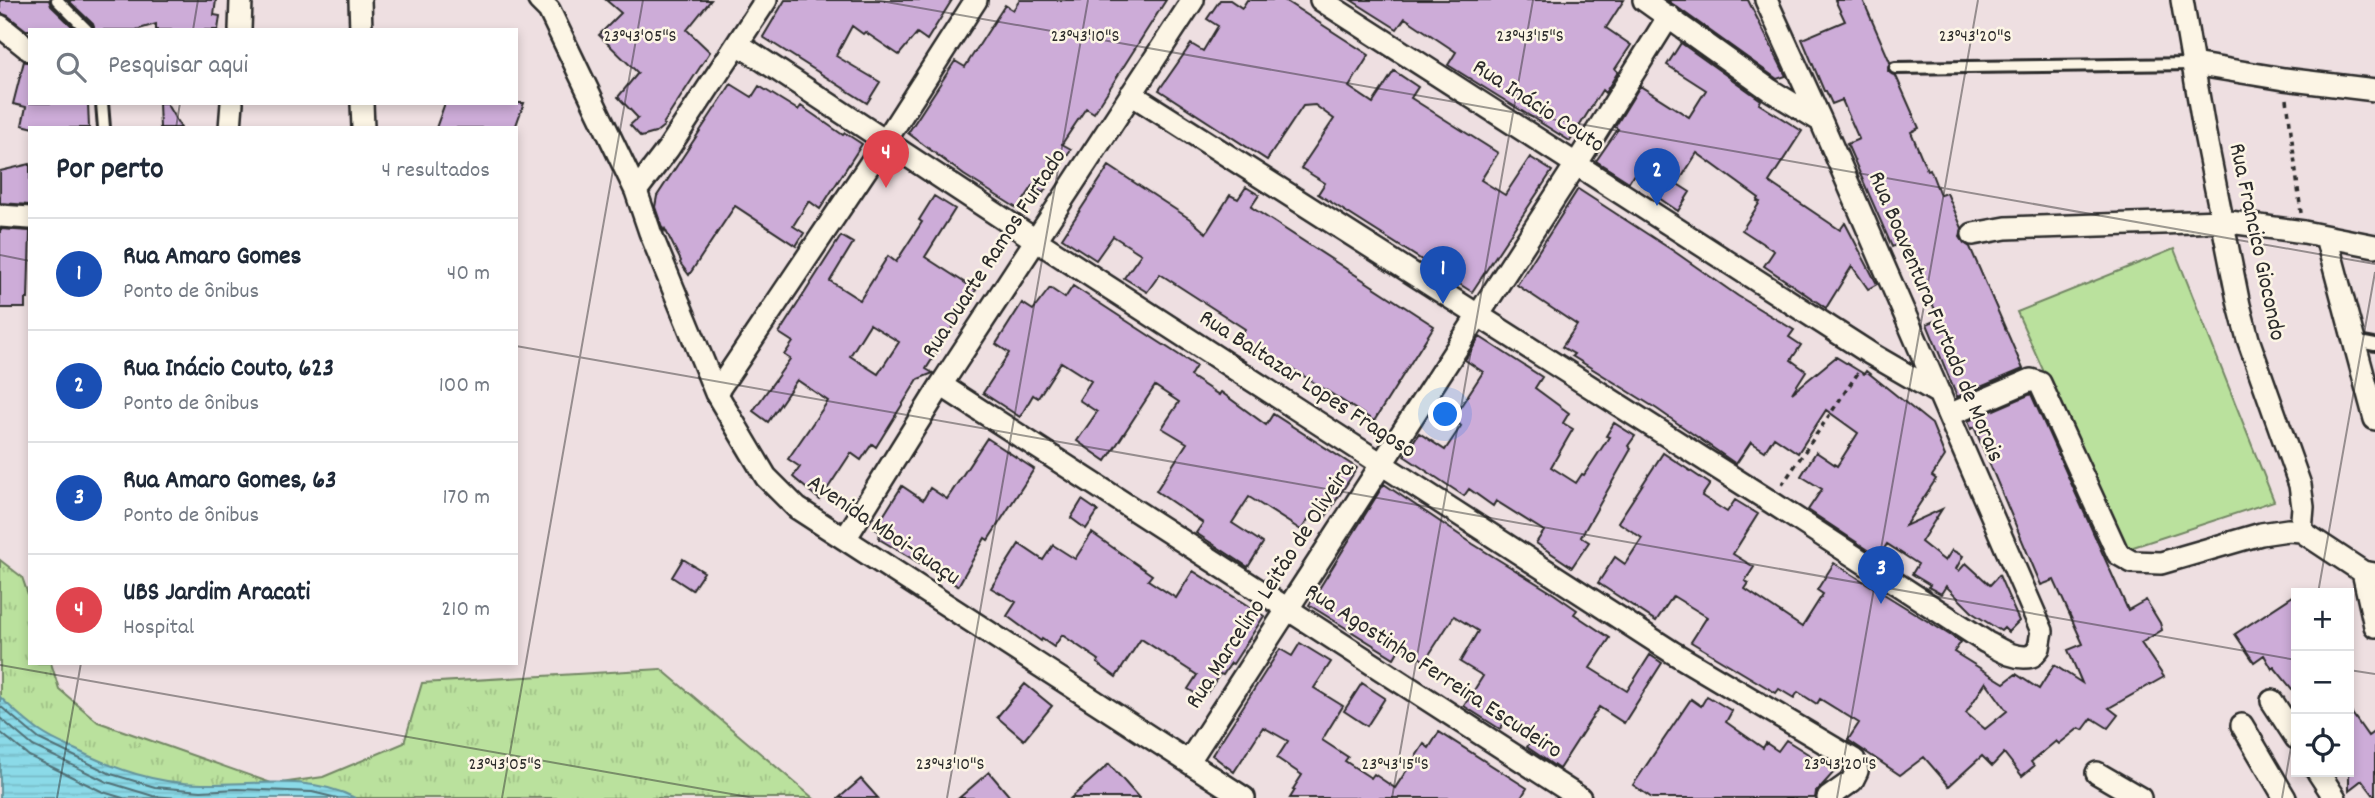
<!DOCTYPE html>
<html lang="pt">
<meta charset="utf-8">
<style>
body{margin:0;font-family:Dekko,sans-serif;background:#f2f2f3;color:#1f2937}
.controls{position:absolute;right:21px;bottom:21px;display:grid;overflow:hidden;border-radius:0px;box-shadow:0 4px 10px #0003}
.controls button{width:63px;height:63px;display:grid;place-items:center;padding:0;border:0;border-bottom:2px solid #e0e1e3;background:#fff;color:#1f2937;font:35px sans-serif}
.you{position:absolute;left:1446px;top:415px;width:24px;height:24px;margin:-18px;border:5px solid #fff;border-radius:50%;background:#1a73e8;box-shadow:0 0 0 10px #1a73e833}
.badge{display:grid;place-items:center;width:46px;height:46px;border-radius:50%;background:#111827;color:#fff;font-size:23px;font-weight:700}
.pin{position:absolute;translate:-50% -58px;filter:drop-shadow(0 2px 4px #0008)}
.pin::after{content:'';position:absolute;top:37px;width:24px;height:21px;background:inherit;clip-path:polygon(0 0,100% 0,50% 100%)}
.list{margin:0;padding:0;list-style:none}
h2{display:flex;justify-content:space-between;align-items:center;height:91px;margin:0;padding:0 28px;font-size:30px}
h2 small{font-size:23px;font-weight:400;color:#747a83}
.list li{display:grid;grid-template-columns:46px 1fr auto;gap:21px;align-items:center;box-sizing:border-box;height:112px;padding:0 28px;border-top:2px solid #e0e1e3}
.list b{display:block;font-size:26px;white-space:nowrap}
.list p{margin:0;font-size:23px;white-space:nowrap;color:#747a83}
.list em{font-size:23px;font-style:normal;color:#747a83}
.icon{flex:none;width:38px;height:38px;fill:none;stroke:currentColor;stroke-width:2;stroke-linecap:round;stroke-linejoin:round}
.map{position:relative;flex:none;width:2375px;height:798px;overflow:hidden}
.search{position:absolute;background:#fff;box-shadow:0 4px 10px #0003;left:28px;top:28px;width:490px;height:77px;display:flex;align-items:center;gap:18px;box-sizing:border-box;padding:0 24px;border-radius:0px;color:#747a83;font-size:26px}
.panel{position:absolute;background:#fff;box-shadow:0 4px 10px #0003;left:28px;top:126px;width:490px;height:539px;border-radius:0px}
.map>svg:first-child{display:block}
</style>
<div class="map">
<svg width="2375" height="798" viewBox="0 0 2375 798">
<defs>
<pattern id="park-tufts" width="24" height="20" patternUnits="userSpaceOnUse" patternTransform="scale(1.75)"><rect width="24" height="20" fill="#bae19d"/><path d="M3 7l-1-3M5 7V3M7 7l1-3M15 17l-1-3M17 17v-4M19 17l1-3" fill="none" stroke="#a0c187"/></pattern>
<pattern id="water-rules" width="6" height="5" patternUnits="userSpaceOnUse" patternTransform="scale(1.75)"><rect width="6" height="5" fill="#8bdae8"/><path d="M0 2.5h6" fill="none" stroke="#78bbc7"/></pattern>
</defs>
<rect width="100%" height="100%" fill="#eedfe1"/>
<filter id="ink" filterUnits="userSpaceOnUse"><feTurbulence type="fractalNoise" baseFrequency=".0143" numOctaves="2"/><feDisplacementMap in="SourceGraphic" scale="14" xChannelSelector="R" yChannelSelector="G"/><feConvolveMatrix kernelMatrix="1 2 1 2 8 2 1 2 1" color-interpolation-filters="sRGB"/></filter>
<g filter="url(#ink)">
<path fill="url(#park-tufts)" stroke="#728664" stroke-width="2" d="M 0,560 L 22,577 L 30,600 L 30,663 L 51,663 L 59,689 L 98,722 L 274,784 L 323,777 L 404,743 L 422,683 L 661,669 L 813,798 L 0,798 Z"/>
<path fill="#bae19d" stroke="#728664" stroke-width="2" d="M 2174,249 L 2274,501 L 2124,550 L 2017,312 Z"/>
<path fill="url(#water-rules)" stroke="#65949c" stroke-width="2" d="M 0,697 C 13,709 26,722 41,732 C 51,739 63,744 74,749 C 115,769 156,784 202,784 C 252,785 309,774 355,798 L 0,798 Z"/>
<g fill="none" stroke-linecap="round" stroke-linejoin="round">
<path stroke="#517177" stroke-width="2" d="M 0,706 L 39,739 L 111,774 L 155,787 L 201,791 L 237,789 L 312,792 L 337,798
M 0,718 L 33,746 L 107,782 L 153,796 L 178,798
M 0,732 L 29,756 L 103,792 L 123,798"/>
</g>
<path fill="#cdacd8" stroke="#2b2b2b" stroke-width="2" fill-rule="evenodd" d="M 0,0 L 49,0 L 51,6 L 76,30 L 26,30 L 8,16 L 0,13 Z
M 68,0 L 216,0 L 214,15 L 220,16 L 218,30 L 156,30 L 156,24 L 136,30 L 95,30 L 93,24 Z
M 606,0 L 711,0 L 687,30 L 710,52 L 663,124 L 665,125 L 655,133 L 641,137 L 630,125 L 638,118 L 618,97 L 638,73 L 599,35 L 621,13 Z
M 785,0 L 952,0 L 927,40 L 917,33 L 899,55 L 865,32 L 863,34 L 852,26 L 836,56 L 880,82 L 867,103 L 763,37 Z
M 1020,0 L 1166,0 L 1094,113 L 1086,108 L 1062,144 L 1071,149 L 1043,193 L 1033,186 L 1018,209 L 964,175 L 908,133 L 955,61 L 965,67 L 1005,5 L 1013,10 Z
M 1220,0 L 1230,0 L 1242,8 L 1247,0 L 1284,0 L 1369,55 L 1349,87 L 1373,103 L 1394,71 L 1418,87 L 1411,98 L 1498,153 L 1481,180 L 1505,195 L 1530,157 L 1552,171 L 1472,292 L 1318,194 L 1325,183 L 1301,168 L 1334,119 L 1319,108 L 1315,105 L 1303,106 L 1267,160 L 1159,90 L 1191,44 L 1203,51 L 1218,26 L 1207,19 Z
M 1351,0 L 1624,0 L 1606,28 L 1631,45 L 1615,69 L 1618,72 L 1605,93 L 1602,90 L 1570,141 L 1448,65 L 1456,52 L 1405,18 L 1397,29 Z
M 1667,0 L 1748,0 L 1786,76 L 1777,79 Z
M 1835,0 L 1863,0 L 1890,62 L 1888,71 L 1896,76 L 1919,128 L 1911,132 L 1927,170 L 1930,169 L 1940,195 L 1947,193 L 1962,228 L 1960,237 L 1964,243 L 1970,247 L 2023,369 L 1957,397 L 1927,324 L 1939,319 L 1922,280 L 1904,242 L 1892,247 L 1847,144 L 1859,139 L 1842,100 L 1832,104 L 1826,91 L 1824,91 L 1802,39 L 1845,21 Z
M 1681,43 L 1761,100 L 1759,104 L 1802,131 L 1769,182 L 1840,230 L 1845,223 L 1877,284 L 1868,289 L 1852,266 L 1826,308 L 1764,266 L 1774,251 L 1742,230 L 1760,202 L 1757,201 L 1759,198 L 1697,153 L 1680,180 L 1645,157 L 1629,182 L 1596,161 L 1618,129 L 1615,127 L 1640,86 L 1689,117 L 1706,90 L 1667,65 Z
M 24,61 L 30,63 L 30,103 L 88,103 L 89,128 L 34,128 L 22,125 L 26,107 L 13,104 Z
M 731,84 L 752,97 L 759,86 L 798,110 L 801,106 L 843,135 L 845,133 L 862,144 L 820,209 L 809,201 L 793,226 L 804,233 L 796,246 L 735,206 L 689,275 L 680,263 L 681,261 L 665,229 L 664,231 L 662,227 L 655,207 L 657,196 Z
M 159,103 L 166,103 L 181,128 L 160,128 Z
M 445,103 L 524,103 L 515,128 L 436,128 Z
M 30,164 L 30,205 L 0,203 L 0,171 Z
M 1109,166 L 1190,219 L 1206,233 L 1230,195 L 1238,199 L 1246,187 L 1259,195 L 1251,207 L 1434,326 L 1374,421 L 1288,366 L 1286,368 L 1240,338 L 1245,329 L 1160,274 L 1147,292 L 1124,278 L 1141,254 L 1113,236 L 1096,260 L 1062,238 Z
M 1668,178 L 1690,192 L 1678,211 L 1656,196 Z
M 1578,189 L 1675,252 L 1738,296 L 1794,330 L 1789,337 L 1801,345 L 1791,360 L 1806,371 L 1792,393 L 1836,357 L 1864,374 L 1866,371 L 1932,424 L 1945,456 L 1932,476 L 1936,479 L 1905,526 L 1942,509 L 1921,542 L 1945,561 L 1952,550 L 1963,556 L 1956,569 L 1959,571 L 1966,563 L 1990,585 L 1999,575 L 2019,621 L 2008,632 L 2004,628 L 2001,631 L 1974,614 L 1946,586 L 1941,594 L 1928,587 L 1930,585 L 1912,574 L 1918,564 L 1887,544 L 1879,557 L 1808,510 L 1822,489 L 1801,476 L 1816,452 L 1837,466 L 1858,433 L 1826,410 L 1798,453 L 1774,437 L 1765,451 L 1751,442 L 1736,464 L 1657,409 L 1572,356 L 1574,354 L 1562,347 L 1577,325 L 1517,285 Z
M 934,196 L 955,209 L 925,257 L 976,290 L 926,369 L 933,373 L 918,379 L 876,447 L 872,444 L 861,460 L 851,453 L 820,500 L 793,477 L 800,467 L 788,459 L 828,401 L 797,380 L 768,422 L 753,411 L 790,359 L 784,355 L 793,342 L 779,333 L 841,236 L 853,243 L 830,281 L 860,300 L 888,256 L 896,262 L 922,222 L 919,220 ZM 870,324 L 899,342 L 878,374 L 850,356 Z
M 0,229 L 30,231 L 28,299 L 25,299 L 25,308 L 0,308 Z
M 1073,286 L 1196,366 L 1190,376 L 1219,395 L 1221,392 L 1266,425 L 1273,414 L 1357,468 L 1326,516 L 1315,509 L 1301,530 L 1249,497 L 1232,523 L 1263,543 L 1248,567 L 1196,533 L 1203,523 L 1156,491 L 1187,443 L 1162,428 L 1179,402 L 1155,386 L 1106,461 L 1077,441 L 1097,412 L 1079,400 L 1091,381 L 1061,362 L 1038,398 L 1033,395 L 1020,417 L 983,393 L 1009,353 L 996,344 L 1022,303 L 1033,310 L 1050,288 L 1065,298 Z
M 1480,337 L 1542,377 L 1535,388 L 1569,413 L 1563,423 L 1573,429 L 1551,467 L 1576,483 L 1582,474 L 1584,475 L 1609,437 L 1606,436 L 1614,423 L 1635,436 L 1628,446 L 1631,449 L 1581,537 L 1589,542 L 1572,567 L 1536,543 L 1544,531 L 1496,501 L 1493,506 L 1469,489 L 1464,496 L 1404,456 L 1419,433 L 1445,450 L 1461,426 L 1453,418 L 1483,372 L 1465,360 Z
M 2031,394 L 2128,610 L 2146,600 L 2160,623 L 2162,630 L 2141,643 L 2164,677 L 2109,708 L 2118,715 L 2108,728 L 2092,718 L 2083,730 L 2079,728 L 2059,744 L 2056,741 L 2031,762 L 2034,766 L 2022,776 L 2004,753 L 1992,766 L 1982,756 L 1949,786 L 1924,757 L 1900,775 L 1848,740 L 1859,723 L 1820,699 L 1817,704 L 1798,692 L 1794,698 L 1779,689 L 1776,693 L 1691,642 L 1707,617 L 1673,596 L 1656,621 L 1598,583 L 1615,557 L 1625,564 L 1642,538 L 1618,522 L 1663,453 L 1710,484 L 1702,496 L 1727,512 L 1735,500 L 1758,514 L 1733,554 L 1754,567 L 1745,581 L 1749,583 L 1745,589 L 1802,627 L 1823,594 L 1817,590 L 1834,563 L 1961,642 L 1954,652 L 2004,683 L 2016,674 L 2039,689 L 2054,665 L 2082,683 L 2068,650 L 2083,644 L 2054,580 L 2041,585 L 1974,427 L 1971,429 L 1968,421 ZM 1986,682 L 2007,711 L 1985,729 L 1966,713 Z
M 987,438 L 1034,469 L 988,540 L 985,538 L 958,586 L 879,539 L 880,532 L 875,529 L 902,486 L 923,500 L 930,488 L 947,499 Z
M 1384,484 L 1473,544 L 1554,594 L 1577,610 L 1574,614 L 1610,638 L 1590,668 L 1627,691 L 1650,655 L 1662,663 L 1624,723 L 1599,707 L 1559,769 L 1527,747 L 1531,741 L 1504,723 L 1500,729 L 1464,706 L 1483,676 L 1460,662 L 1478,631 L 1454,616 L 1425,661 L 1401,646 L 1394,658 L 1309,605 Z
M 1082,500 L 1098,511 L 1086,529 L 1071,518 Z
M 1092,533 L 1152,575 L 1148,580 L 1176,598 L 1193,571 L 1264,616 L 1233,664 L 1231,663 L 1223,675 L 1220,674 L 1207,693 L 1205,691 L 1201,697 L 1188,689 L 1197,675 L 1141,639 L 1116,677 L 1097,663 L 1099,660 L 1062,635 L 1054,647 L 1042,639 L 1041,641 L 1007,616 L 1016,602 L 991,588 L 1019,544 L 1043,560 L 1053,545 L 1075,559 Z
M 683,559 L 704,572 L 692,590 L 672,577 Z
M 2296,594 L 2296,694 L 2274,667 L 2272,669 L 2264,655 L 2254,662 L 2235,634 Z
M 1300,643 L 1331,662 L 1314,688 L 1343,706 L 1322,740 L 1348,757 L 1345,761 L 1371,778 L 1374,774 L 1395,788 L 1424,744 L 1429,748 L 1439,732 L 1527,788 L 1521,798 L 1290,798 L 1295,790 L 1293,789 L 1302,775 L 1277,758 L 1288,741 L 1263,727 L 1234,772 L 1212,755 L 1280,649 L 1292,656 Z
M 1362,683 L 1385,698 L 1367,726 L 1344,711 Z
M 1025,684 L 1052,706 L 1024,740 L 997,717 Z
M 1707,696 L 1732,711 L 1726,722 L 1763,748 L 1766,743 L 1778,751 L 1786,740 L 1835,771 L 1816,792 L 1815,798 L 1652,798 L 1633,785 L 1691,699 L 1701,706 Z
M 2349,709 L 2368,736 L 2375,731 L 2375,797 L 2362,780 L 2349,790 Z
M 1109,764 L 1139,798 L 1071,798 Z
M 989,772 L 1011,798 L 959,798 Z
M 861,779 L 878,798 L 839,798 Z"/>
<g fill="none" stroke-linecap="round" stroke-linejoin="round">
<g stroke="#2b2b2b" stroke-width="16">
<path id="lane" d="M 57,0 L 87,30
M 1895,68 L 2193,64
M 102,103 L 104,128
M 2354,341 L 2375,345"/>
</g>
<g stroke="#2b2b2b" stroke-width="26">
<path id="street" d="M 360,0 L 361,30
M 539,0 L 549,10 L 636,191 L 650,232 L 716,393 L 766,477 L 797,508 L 1244,798
M 1321,0 L 1871,354 L 1940,394
M 1644,0 L 1770,90 L 1821,121
M 2182,0 L 2204,129 L 2239,305 L 2248,339 L 2300,485 L 2303,507 L 2301,531
M 0,26 L 30,50
M 240,30 L 241,0
M 738,44 L 1037,241 L 1672,652 L 1854,760 L 1857,771 L 1852,781 L 1828,798
M 2193,64 L 2284,79 L 2375,90
M 1131,94 L 1771,502 L 1986,642 C 2000,650 2015,660 2032,656 L 2039,648 L 2042,631 L 1821,121 L 1766,0
M 362,103 L 363,128
M 230,128 L 232,103
M 636,191 L 668,149 L 766,0
M 0,216 L 30,218
M 1973,234 L 2006,228 L 2222,221 L 2304,232 L 2375,246
M 2326,237 L 2375,419
M 941,385 L 1580,798
M 716,393 L 886,140 L 976,0
M 1949,415 L 2024,383 L 2031,380 L 2040,383 L 2118,554 L 2132,562 L 2161,563 L 2261,534 L 2288,530 L 2301,531 L 2363,572 L 2375,574
M 845,539 L 941,385 L 1193,0
M 2363,572 L 2375,626
M 2272,701 L 2296,738
M 2242,725 L 2285,798
M 1189,761 L 1577,163 L 1669,16
M 2318,772 L 2335,798
M 2097,773 L 2140,798"/>
</g>
<path stroke="#2b2b2b" stroke-width="3.5" stroke-dasharray="5 5" stroke-linecap="butt" d="M 2287,99 L 2301,213
M 1782,485 L 1860,370"/>
<use href="#lane" stroke="#fcf5e5" stroke-width="10"/>
<use href="#street" stroke="#fcf5e5" stroke-width="21"/>
</g>
</g>
<path fill="none" stroke="#2b2b2b" stroke-width="2" stroke-opacity="0.45" d="M 875,0 L 2375,264M 193,30 L 198,0M 176,128 L 180,103M 0,255 L 30,261M 516,346 L 2296,660M 2318,593 L 2375,272M 0,665 L 754,798M 2349,670 L 2375,674M 57,798 L 81,663M 502,798 L 643,0M 947,798 L 1088,0M 1392,798 L 1533,0M 1837,798 L 1978,0M 2282,798 L 2296,719"/>
<g text-anchor="middle" dominant-baseline="central" stroke-width="5" stroke-linejoin="round" paint-order="stroke">
<g font-size="24" fill="#2b2b2b" stroke="#fcf5e5">
<text transform="translate(1538 107) rotate(33)">Rua Inácio Couto</text>
<text transform="translate(2256 242) rotate(78)">Rua Francico Giocondo</text>
<text transform="translate(995 254) rotate(-57)">Rua Duarte Ramos Furtado</text>
<text transform="translate(1935 317) rotate(67)">Rua Boaventura Furtado de Morais</text>
<text transform="translate(1307 385) rotate(33)">Rua Baltazar Lopes Fragoso</text>
<text transform="translate(883 531) rotate(34)">Avenida Mboi-Guaçu</text>
<text transform="translate(1271 586) rotate(-57)">Rua Marcelino Leitão de Oliveira</text>
<text transform="translate(1433 672) rotate(33)">Rua Agostinho Ferreira Escudeiro</text>
</g>
</g>
<g font-size="18" text-anchor="middle" fill="#2b2b2b" stroke="#fcf5e5" stroke-width="5" stroke-linejoin="round" paint-order="stroke">
<text x="640" y="41">23°43'05"S</text>
<text x="1085" y="41">23°43'10"S</text>
<text x="1530" y="41">23°43'15"S</text>
<text x="1975" y="41">23°43'20"S</text>
<text x="505" y="769">23°43'05"S</text>
<text x="950" y="769">23°43'10"S</text>
<text x="1395" y="769">23°43'15"S</text>
<text x="1840" y="769">23°43'20"S</text>
</g>
</svg>
<div class="controls">
<button>+</button>
<button>−</button>
<button><svg class="icon" aria-label="locate" viewBox="0 0 24 24"><circle cx="12" cy="12" r="6"/><path d="M12 2v4M12 18v4M2 12h4M18 12h4"/></svg></button>
</div>
<div class="you"></div>
<div class="pin badge" style="left:1443px;top:304px;background:#1a4fb4">1</div>
<div class="pin badge" style="left:1657px;top:206px;background:#1a4fb4">2</div>
<div class="pin badge" style="left:1881px;top:604px;background:#1a4fb4">3</div>
<div class="pin badge" style="left:886px;top:188px;background:#e0444e">4</div>
<div class="search"><svg class="icon" aria-label="search" viewBox="0 0 24 24"><circle cx="10" cy="10" r="6"/><path d="M15 15l6 6"/></svg>Pesquisar aqui</div>
<section class="panel">
<h2>Por perto<small>4 resultados</small></h2>
<ul class="list">
<li><span class="badge" style="background:#1a4fb4">1</span><div><b>Rua Amaro Gomes</b><p>Ponto de ônibus</p></div><em>40 m</em></li>
<li><span class="badge" style="background:#1a4fb4">2</span><div><b>Rua Inácio Couto, 623</b><p>Ponto de ônibus</p></div><em>100 m</em></li>
<li><span class="badge" style="background:#1a4fb4">3</span><div><b>Rua Amaro Gomes, 63</b><p>Ponto de ônibus</p></div><em>170 m</em></li>
<li><span class="badge" style="background:#e0444e">4</span><div><b>UBS Jardim Aracati</b><p>Hospital</p></div><em>210 m</em></li>
</ul>
</section>
</div>
